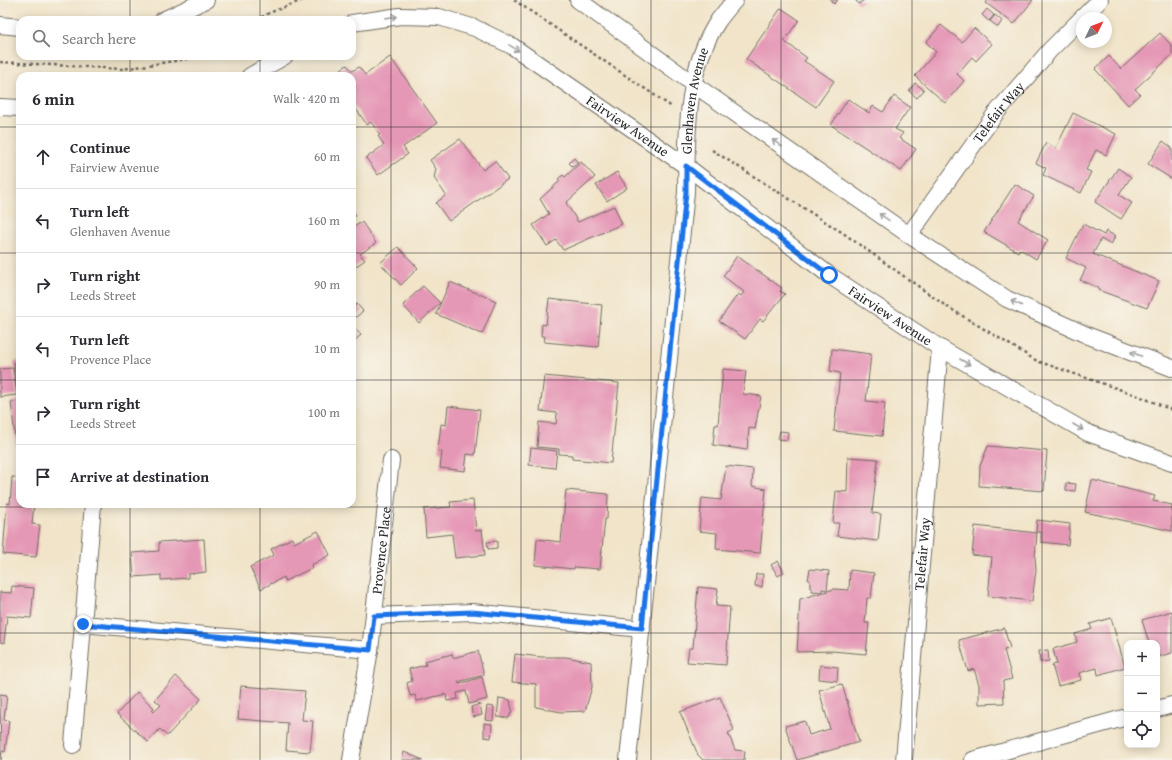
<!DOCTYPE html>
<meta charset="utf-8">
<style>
body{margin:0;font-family:"Gentium Book Plus",serif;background:#f2f2f3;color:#2b2b33}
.controls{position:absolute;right:12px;bottom:12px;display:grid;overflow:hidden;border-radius:8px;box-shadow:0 2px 10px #0003}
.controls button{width:36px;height:36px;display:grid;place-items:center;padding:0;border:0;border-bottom:1px solid #e1e1e2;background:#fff;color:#2b2b33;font:20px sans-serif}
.compass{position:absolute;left:1076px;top:12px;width:36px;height:36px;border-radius:50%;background:#fff;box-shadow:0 2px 10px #0003;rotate:47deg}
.stop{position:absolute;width:12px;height:12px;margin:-9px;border:3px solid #1a73e8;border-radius:50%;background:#fff}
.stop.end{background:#1a73e8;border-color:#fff;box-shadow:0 1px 4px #0008}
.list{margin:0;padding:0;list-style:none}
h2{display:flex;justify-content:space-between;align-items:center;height:52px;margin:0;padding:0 16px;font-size:17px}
h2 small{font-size:13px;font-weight:400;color:#7c7c81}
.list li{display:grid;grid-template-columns:26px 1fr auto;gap:12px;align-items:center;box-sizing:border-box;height:64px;padding:0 16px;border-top:1px solid #e1e1e2}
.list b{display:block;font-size:15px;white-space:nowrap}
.list p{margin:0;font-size:13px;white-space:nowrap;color:#7c7c81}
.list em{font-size:13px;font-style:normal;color:#7c7c81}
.icon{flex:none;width:22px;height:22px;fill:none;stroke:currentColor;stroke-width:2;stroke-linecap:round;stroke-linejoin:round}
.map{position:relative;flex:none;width:1172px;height:760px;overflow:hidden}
.search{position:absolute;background:#fff;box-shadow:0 2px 10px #0003;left:16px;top:16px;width:340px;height:44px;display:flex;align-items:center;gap:10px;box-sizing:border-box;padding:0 14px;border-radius:12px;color:#7c7c81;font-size:15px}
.panel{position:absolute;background:#fff;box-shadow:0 2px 10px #0003;left:16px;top:72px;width:340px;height:436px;border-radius:12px}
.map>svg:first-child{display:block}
</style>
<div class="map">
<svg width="1172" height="760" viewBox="0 0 1172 760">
<rect width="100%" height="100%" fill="#f7f3e8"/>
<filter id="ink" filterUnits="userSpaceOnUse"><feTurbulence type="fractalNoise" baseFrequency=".025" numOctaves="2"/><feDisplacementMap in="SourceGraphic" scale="8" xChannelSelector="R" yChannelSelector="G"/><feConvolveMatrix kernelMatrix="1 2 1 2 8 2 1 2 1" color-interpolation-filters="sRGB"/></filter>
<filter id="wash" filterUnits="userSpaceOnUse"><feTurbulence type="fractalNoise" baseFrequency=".012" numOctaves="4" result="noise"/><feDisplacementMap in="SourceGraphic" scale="16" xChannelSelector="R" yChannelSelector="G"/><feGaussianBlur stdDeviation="0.9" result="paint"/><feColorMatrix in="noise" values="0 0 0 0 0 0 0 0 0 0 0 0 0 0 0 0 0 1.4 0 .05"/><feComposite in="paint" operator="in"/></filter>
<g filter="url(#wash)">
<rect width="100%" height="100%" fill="#f1e4c9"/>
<g id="blocks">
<path fill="#e597b6" d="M 830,0 L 838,0 L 834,4 Z
M 855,0 L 864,0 L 859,4 Z
M 988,0 L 1033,0 L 1014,24 L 986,3 Z
M 781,8 L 799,20 L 784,41 L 807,58 L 804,61 L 834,81 L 816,107 L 746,59 Z
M 987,9 L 994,15 L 989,21 L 982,15 Z
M 995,15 L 1002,21 L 998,27 L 990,21 Z
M 941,25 L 962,42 L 974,28 L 992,44 L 976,61 L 972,57 L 957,74 L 964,81 L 945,103 L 915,76 L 936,52 L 926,42 Z
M 1160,33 L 1172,46 L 1172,55 L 1135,89 L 1140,94 L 1128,105 L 1095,69 L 1109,56 L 1121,69 Z
M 390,57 L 437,123 L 403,147 L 408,154 L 378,175 L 366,158 L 384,145 L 378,136 L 380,135 L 371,122 L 367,125 L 352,103 L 352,76 L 331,76 L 347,65 L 352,71 L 359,67 L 365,75 Z
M 915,83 L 924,90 L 917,98 L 909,91 Z
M 894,96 L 910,107 L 895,129 L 903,133 L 899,138 L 916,149 L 901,171 L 831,125 L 848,99 L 869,113 L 873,106 L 883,112 Z
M 1073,113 L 1116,134 L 1106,155 L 1096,150 L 1086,170 L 1091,172 L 1081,193 L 1043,175 L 1046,168 L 1036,163 L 1046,143 L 1056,148 Z
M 460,139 L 483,170 L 495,161 L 508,179 L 449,221 L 436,203 L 446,195 L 434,178 L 436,169 L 430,160 Z
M 1163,141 L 1172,148 L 1172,179 L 1148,164 Z
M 574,158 L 578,163 L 573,167 L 569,163 Z
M 581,162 L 595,177 L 566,203 L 578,222 L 614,206 L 622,224 L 563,250 L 556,240 L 547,246 L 533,225 L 549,214 L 540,199 L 560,181 L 558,179 L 563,175 L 565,177 Z
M 1118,168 L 1131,177 L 1119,195 L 1132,203 L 1121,219 L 1095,202 Z
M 617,172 L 627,188 L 607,201 L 596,185 Z
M 1015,184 L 1034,196 L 1018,221 L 1048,240 L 1036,259 L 1020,249 L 1018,252 L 984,232 Z
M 353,212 L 356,216 L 352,218 L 352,213 Z
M 362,222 L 376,243 L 360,254 L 365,260 L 352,269 L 352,228 Z
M 1083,224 L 1104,235 L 1106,231 L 1115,236 L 1111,245 L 1101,239 L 1093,254 L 1159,281 L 1147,308 L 1098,290 L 1099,288 L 1080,280 L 1086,268 L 1066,258 Z
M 398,247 L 418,268 L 401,285 L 380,263 Z
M 737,256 L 782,288 L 780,291 L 785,294 L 763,321 L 760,319 L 745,339 L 719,321 L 738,294 L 741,296 L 744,292 L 723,276 Z
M 450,282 L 496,301 L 482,334 L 436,314 Z
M 423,286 L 440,303 L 419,323 L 403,305 Z
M 549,299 L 602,305 L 598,347 L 544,342 L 545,336 L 541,336 L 542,324 L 546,325 Z
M 357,304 L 363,311 L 355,318 L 352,315 L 352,308 Z
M 352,325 L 361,335 L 352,343 Z
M 832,349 L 871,354 L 866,401 L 885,403 L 882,436 L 834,431 L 840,373 L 830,371 Z
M 20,361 L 20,444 L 16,445 L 11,402 L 19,401 L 14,362 Z
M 13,368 L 17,395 L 0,397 L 0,369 Z
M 723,369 L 746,371 L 743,394 L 761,396 L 755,429 L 749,428 L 747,450 L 713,445 L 715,425 L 718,425 Z
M 544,376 L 619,383 L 611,463 L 572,459 L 572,455 L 559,454 L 559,449 L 537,447 L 539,422 L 556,424 L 557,413 L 540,411 Z
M 448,406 L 480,410 L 475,455 L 467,454 L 465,471 L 440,468 L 442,452 L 438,451 L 441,424 L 446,425 Z
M 780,431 L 788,432 L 787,440 L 778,439 Z
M 988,446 L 1047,451 L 1044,491 L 979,486 L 980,466 Z
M 531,448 L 557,451 L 555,468 L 529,465 Z
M 848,457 L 878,459 L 872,513 L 881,514 L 878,541 L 837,536 L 839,523 L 833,523 L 836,491 L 847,492 Z
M 726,466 L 753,469 L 752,486 L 766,489 L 760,553 L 716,549 L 717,533 L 699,531 L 702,498 L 721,500 Z
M 12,477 L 20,478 L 20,504 L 34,504 L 32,524 L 40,525 L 36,557 L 3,554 L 7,503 L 10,504 Z
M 1092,480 L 1155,496 L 1153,501 L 1172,505 L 1172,531 L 1085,512 Z
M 1066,483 L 1076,484 L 1075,491 L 1066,490 Z
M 566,490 L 608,494 L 607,519 L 605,519 L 600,569 L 574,567 L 574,569 L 535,565 L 537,539 L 561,542 Z
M 473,500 L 476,531 L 482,530 L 485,555 L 455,558 L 452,534 L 426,537 L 424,509 L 451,507 L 450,502 Z
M 1037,520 L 1070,524 L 1068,545 L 1041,542 L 1041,532 L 1036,532 Z
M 975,526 L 1037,533 L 1035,557 L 1036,570 L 1032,601 L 988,596 L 992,557 L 972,555 Z
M 318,531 L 330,555 L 311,565 L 312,568 L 285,581 L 284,577 L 261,589 L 250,567 L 274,555 L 271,549 L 292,538 L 294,543 Z
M 204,539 L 206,572 L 188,574 L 188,578 L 161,580 L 161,575 L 134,577 L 132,553 L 159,551 L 159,542 Z
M 497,541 L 497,548 L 488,549 L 487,542 Z
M 778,561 L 784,572 L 778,576 L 771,565 Z
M 810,569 L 829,571 L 827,590 L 822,589 L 822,592 L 812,591 L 812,588 L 810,588 L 810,580 L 808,580 Z
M 850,570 L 874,573 L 871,598 L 867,598 L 865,623 L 869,623 L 866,654 L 832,651 L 797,652 L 800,599 L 834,589 L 849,590 Z
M 756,574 L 763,574 L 762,587 L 755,586 Z
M 12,586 L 34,588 L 31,618 L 7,616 L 4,643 L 0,642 L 0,592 L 11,593 Z
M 698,587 L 718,589 L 716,606 L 730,607 L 726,665 L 687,662 L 689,648 L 693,648 Z
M 1172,611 L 1172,653 L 1157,657 L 1157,643 L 1149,643 L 1142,620 Z
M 1111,618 L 1125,667 L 1098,675 L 1097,668 L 1079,673 L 1081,680 L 1058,686 L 1052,665 L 1057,664 L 1053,649 L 1077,642 L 1075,634 L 1092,629 L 1090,624 Z
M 1004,628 L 1010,648 L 1004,650 L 1012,679 L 1003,681 L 1004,703 L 979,704 L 979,685 L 974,669 L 968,671 L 959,640 Z
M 1048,650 L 1049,661 L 1040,662 L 1039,651 Z
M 478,651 L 484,675 L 458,682 L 459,684 L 482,677 L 487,699 L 469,704 L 466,691 L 457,693 L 458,699 L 447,701 L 446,694 L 417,701 L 415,695 L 410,696 L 407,683 L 412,681 L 409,669 L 426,665 L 425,661 L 452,654 L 453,658 Z
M 515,654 L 541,657 L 566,657 L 591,662 L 592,687 L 585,711 L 561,712 L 536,707 L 536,684 L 512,682 Z
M 820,665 L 838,667 L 837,681 L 819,679 Z
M 176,676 L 201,699 L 167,736 L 160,729 L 148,742 L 117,714 L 137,692 L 154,708 L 152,710 L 154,712 L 161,705 L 155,700 Z
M 842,684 L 859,742 L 797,760 L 785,726 L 805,721 L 809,735 L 830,729 L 819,690 Z
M 241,686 L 305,691 L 302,720 L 313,721 L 310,752 L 286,750 L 288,723 L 238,719 Z
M 0,694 L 7,695 L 4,720 L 9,721 L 5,752 L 2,751 L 1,760 Z
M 720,697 L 734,730 L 728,733 L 735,750 L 745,751 L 744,760 L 703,760 L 698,755 L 680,712 Z
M 499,698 L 510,700 L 512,710 L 509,718 L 497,717 Z
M 480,704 L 482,715 L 473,717 L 471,707 Z
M 487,706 L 494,707 L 493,721 L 485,720 Z
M 484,723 L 492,724 L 491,738 L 484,737 Z
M 404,752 L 423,760 L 402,760 Z"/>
</g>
</g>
<g filter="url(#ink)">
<use href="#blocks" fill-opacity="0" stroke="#706c62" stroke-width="1"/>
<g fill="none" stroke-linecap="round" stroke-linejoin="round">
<g stroke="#706c62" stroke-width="18">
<g id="street">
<path d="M 578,0 L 692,83 L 909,235 L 1007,299 L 1089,336 L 1172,368"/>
<path d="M 163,20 L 206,0"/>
<path id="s1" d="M 352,23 L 400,16 L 439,17 L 475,28 L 512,46 L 686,166 L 829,275 L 940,348 L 1088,433 L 1172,463"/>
<path d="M 0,25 L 20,27"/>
<path d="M 250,76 L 285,56"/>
<path d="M 0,107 L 20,108"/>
<path id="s2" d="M 909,235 L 996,113 L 1050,50 L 1100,0"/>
<path d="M 374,616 L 472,612 L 642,629"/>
<path d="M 83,624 L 370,650"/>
<path d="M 1157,709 L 1172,705"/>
<path d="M 73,745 L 93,504"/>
<path id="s3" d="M 351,760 L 370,650 L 391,460"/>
<path id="s4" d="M 628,760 L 686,192 C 687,134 685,72 718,21 C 723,14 729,7 735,0"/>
<path id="s5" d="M 904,760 L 940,348"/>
<path d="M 973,760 L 1127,717"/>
</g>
</g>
<path stroke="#706c62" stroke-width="2.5" stroke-dasharray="3 3" stroke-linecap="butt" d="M 514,0 L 672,107
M 256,20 L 269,13 L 303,0
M 0,62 L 123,69 L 187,59 L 193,56
M 712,150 L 843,233 L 946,306 L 1037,361 L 1139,396 L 1172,410"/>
<use href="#street" stroke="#fff" stroke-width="16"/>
</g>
<defs><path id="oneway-shaft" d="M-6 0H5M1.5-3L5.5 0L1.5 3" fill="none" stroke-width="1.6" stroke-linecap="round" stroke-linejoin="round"/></defs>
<g stroke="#a0a0a0">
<use href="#oneway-shaft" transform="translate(391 17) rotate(-9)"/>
<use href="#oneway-shaft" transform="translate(514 48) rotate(32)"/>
<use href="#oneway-shaft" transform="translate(777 143) rotate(-145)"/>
<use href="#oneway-shaft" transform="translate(884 217) rotate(-145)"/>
<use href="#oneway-shaft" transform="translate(1016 303) rotate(-155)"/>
<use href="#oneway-shaft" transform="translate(1136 354) rotate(-159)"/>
<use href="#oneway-shaft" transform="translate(965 362) rotate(30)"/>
<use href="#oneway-shaft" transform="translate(1078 427) rotate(30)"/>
</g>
</g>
<g fill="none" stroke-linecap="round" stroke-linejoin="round" filter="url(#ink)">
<path stroke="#1a73e8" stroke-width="5" d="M 83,624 L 370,650 L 374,616 L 472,612 L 642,628 L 686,192 L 686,166 L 829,275"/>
</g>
<path fill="none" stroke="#2b2b2b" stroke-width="1" stroke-opacity="0.55" d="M 130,0 L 130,20M 260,0 L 260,20M 391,0 L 391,760M 521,0 L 521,760M 651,0 L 651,760M 781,0 L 781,760M 912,0 L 912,760M 1042,0 L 1042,760M 130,56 L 130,76M 260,56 L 260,76M 0,127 L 20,127M 352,127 L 1172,127M 0,253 L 20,253M 352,253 L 1172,253M 0,380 L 20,380M 352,380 L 1172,380M 130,504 L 130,760M 260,504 L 260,760M 0,507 L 1172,507M 0,633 L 1172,633"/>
<g text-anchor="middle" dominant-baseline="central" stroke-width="3" stroke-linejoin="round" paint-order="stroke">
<g font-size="14" fill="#2b2b2b" stroke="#f7f3e8">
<text stroke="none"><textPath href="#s4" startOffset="663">Glenhaven Avenue</textPath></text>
<text stroke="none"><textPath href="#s2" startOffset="152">Telefair Way</textPath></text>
<text stroke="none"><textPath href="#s1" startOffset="307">Fairview Avenue</textPath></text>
<text stroke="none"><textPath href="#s1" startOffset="631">Fairview Avenue</textPath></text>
<text stroke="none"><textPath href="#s3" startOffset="212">Provence Place</textPath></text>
<text stroke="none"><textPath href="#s5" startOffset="207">Telefair Way</textPath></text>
</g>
</g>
</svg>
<div class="controls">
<button>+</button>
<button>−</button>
<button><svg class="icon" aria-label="locate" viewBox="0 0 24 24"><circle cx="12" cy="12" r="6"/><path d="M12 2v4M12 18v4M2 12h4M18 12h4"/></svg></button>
</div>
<svg class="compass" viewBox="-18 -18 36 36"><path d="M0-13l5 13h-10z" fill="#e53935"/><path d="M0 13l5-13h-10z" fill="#7c7c81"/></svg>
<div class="stop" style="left:829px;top:275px"></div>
<div class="stop end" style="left:83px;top:624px"></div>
<div class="search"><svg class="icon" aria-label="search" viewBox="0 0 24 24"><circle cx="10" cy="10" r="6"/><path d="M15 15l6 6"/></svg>Search here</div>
<section class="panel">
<h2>6 min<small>Walk · 420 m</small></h2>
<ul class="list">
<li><svg class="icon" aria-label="ahead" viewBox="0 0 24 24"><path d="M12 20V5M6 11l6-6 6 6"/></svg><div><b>Continue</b><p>Fairview Avenue</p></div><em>60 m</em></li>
<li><svg class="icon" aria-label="left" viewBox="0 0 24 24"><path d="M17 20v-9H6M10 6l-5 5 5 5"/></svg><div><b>Turn left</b><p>Glenhaven Avenue</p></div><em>160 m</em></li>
<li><svg class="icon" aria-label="right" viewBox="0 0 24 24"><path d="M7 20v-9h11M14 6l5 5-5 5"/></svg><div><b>Turn right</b><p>Leeds Street</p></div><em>90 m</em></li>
<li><svg class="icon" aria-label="left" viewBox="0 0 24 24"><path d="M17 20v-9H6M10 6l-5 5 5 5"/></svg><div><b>Turn left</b><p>Provence Place</p></div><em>10 m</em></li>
<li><svg class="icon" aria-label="right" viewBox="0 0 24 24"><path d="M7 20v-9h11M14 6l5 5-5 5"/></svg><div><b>Turn right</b><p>Leeds Street</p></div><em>100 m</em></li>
<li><svg class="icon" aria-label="arrive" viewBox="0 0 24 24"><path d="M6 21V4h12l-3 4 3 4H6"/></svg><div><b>Arrive at destination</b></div></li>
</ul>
</section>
</div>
